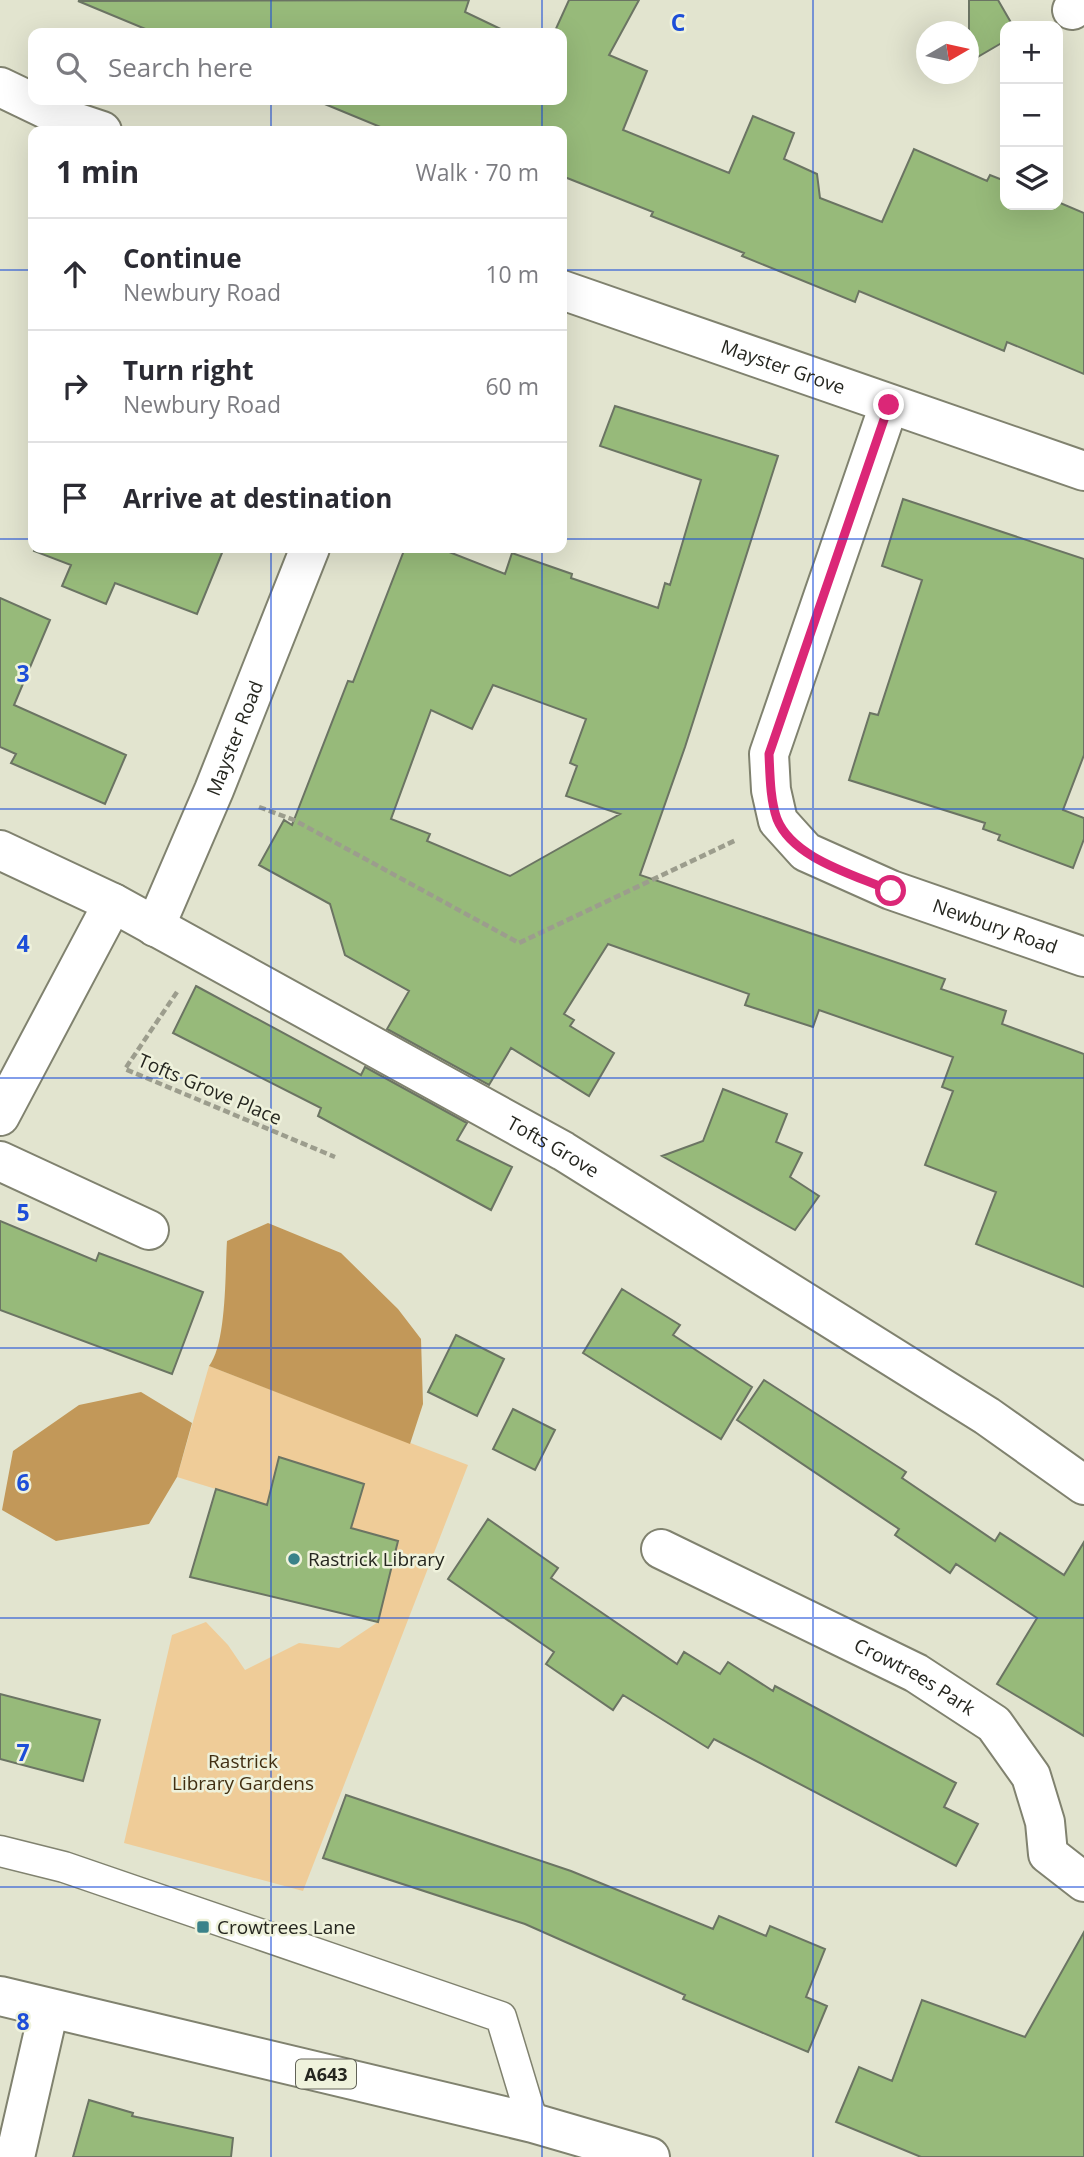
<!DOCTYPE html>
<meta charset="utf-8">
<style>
body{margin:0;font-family:"Open Sans",sans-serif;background:#f7f7f7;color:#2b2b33}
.controls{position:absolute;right:21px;top:21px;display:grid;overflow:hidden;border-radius:14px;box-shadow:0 7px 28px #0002}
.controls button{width:63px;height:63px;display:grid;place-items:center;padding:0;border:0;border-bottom:2px solid #e1e1e2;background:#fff;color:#2b2b33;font:35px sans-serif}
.compass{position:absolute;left:916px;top:21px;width:63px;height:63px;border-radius:50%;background:#fff;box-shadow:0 7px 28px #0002;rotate:81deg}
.stop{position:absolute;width:21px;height:21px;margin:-16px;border:5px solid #db2777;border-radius:50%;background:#fff}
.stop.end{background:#db2777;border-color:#fff;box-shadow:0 2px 7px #0008}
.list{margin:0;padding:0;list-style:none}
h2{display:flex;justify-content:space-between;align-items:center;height:91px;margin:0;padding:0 28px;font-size:30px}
h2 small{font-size:23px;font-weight:400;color:#7c7c81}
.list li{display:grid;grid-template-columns:46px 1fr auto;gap:21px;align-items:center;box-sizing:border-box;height:112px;padding:0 28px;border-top:2px solid #e1e1e2}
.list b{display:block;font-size:26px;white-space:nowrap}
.list p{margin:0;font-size:23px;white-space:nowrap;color:#7c7c81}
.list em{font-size:23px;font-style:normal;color:#7c7c81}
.icon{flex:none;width:38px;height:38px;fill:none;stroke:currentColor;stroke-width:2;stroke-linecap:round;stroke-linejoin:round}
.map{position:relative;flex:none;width:1084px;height:2157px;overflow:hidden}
.search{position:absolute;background:#fff;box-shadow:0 7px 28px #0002;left:28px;top:28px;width:539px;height:77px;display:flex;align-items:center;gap:18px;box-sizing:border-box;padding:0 24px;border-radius:14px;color:#7c7c81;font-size:26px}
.panel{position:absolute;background:#fff;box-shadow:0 7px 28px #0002;left:28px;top:126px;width:539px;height:427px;border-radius:14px}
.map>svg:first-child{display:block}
</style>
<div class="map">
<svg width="1084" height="2157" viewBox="0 0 1084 2157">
<rect width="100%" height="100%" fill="#e2e4cf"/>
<path fill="#efcc98" d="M 209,1366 L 468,1465 L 303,1891 L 124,1843 L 172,1635 L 206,1622 L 228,1645 L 245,1670 L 299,1643 L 339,1648 L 378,1622 L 398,1541 L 351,1528 L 364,1485 L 279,1458 L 267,1505 L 177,1477 Z"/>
<path fill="#c29859" d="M 268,1223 L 341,1253 L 398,1309 L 421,1339 L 423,1404 L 410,1444 L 209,1366 C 227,1343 225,1271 227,1241 Z
M 141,1392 L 192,1423 L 177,1477 L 149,1524 L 56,1541 L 2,1510 L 13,1451 L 79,1405 Z"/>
<path fill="#97ba7a" stroke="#6b7463" stroke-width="2" fill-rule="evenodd" d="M 469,0 L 465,12 L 509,33 L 155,33 L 78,1 Z
M 569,0 L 639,0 L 609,55 L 647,71 L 623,130 L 729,173 L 753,116 L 794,133 L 784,159 L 817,174 L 820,198 L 882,222 L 914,149 L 987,181 L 990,175 L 1005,181 L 1005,205 L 1058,202 L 1084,213 L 1084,374 L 1007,342 L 1004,351 L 859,291 L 855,302 L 742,256 L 744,253 L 651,216 L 653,212 L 562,176 L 562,131 L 390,131 L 315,100 L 562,100 L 562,33 L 554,33 Z
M 969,0 L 998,0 L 1013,26 L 1005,26 L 1005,41 L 969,62 Z
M 615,406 L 778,456 L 685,747 L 640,875 L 945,979 L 941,989 L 1006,1011 L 1002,1024 L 1084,1054 L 1084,1287 L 976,1244 L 996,1192 L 925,1165 L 953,1091 L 942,1087 L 953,1057 L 819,1010 L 813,1027 L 745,1005 L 749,994 L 608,944 L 564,1014 L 574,1020 L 570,1026 L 614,1053 L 589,1096 L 511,1048 L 489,1085 L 387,1029 L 409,991 L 345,955 L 330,904 L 259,865 L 284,820 L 292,825 L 348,681 L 353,682 L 405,548 L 439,548 L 505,574 L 512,553 L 572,574 L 571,578 L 658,608 L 665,583 L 670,585 L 701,480 L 600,446 ZM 493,685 L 586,719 L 570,763 L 577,766 L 566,796 L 620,814 L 510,876 L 427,841 L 430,834 L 391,819 L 431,710 L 472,729 Z
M 903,499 L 1084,559 L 1084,755 L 1063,810 L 1084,818 L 1084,839 L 1073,868 L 998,840 L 1000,835 L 983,829 L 985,823 L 849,780 L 870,713 L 878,715 L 922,580 L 882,566 Z
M 35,548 L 224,548 L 197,614 L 115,583 L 106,604 L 62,586 L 71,565 L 34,551 Z
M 0,598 L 50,620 L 14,705 L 126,755 L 105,804 L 11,763 L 16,754 L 0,747 Z
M 196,986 L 354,1071 L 361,1075 L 365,1067 L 467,1123 L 457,1140 L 512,1167 L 491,1210 L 318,1116 L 321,1108 L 173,1033 Z
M 723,1089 L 787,1114 L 776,1142 L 802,1153 L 790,1177 L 819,1196 L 795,1230 L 662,1156 L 703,1141 Z
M 0,1221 L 96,1261 L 99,1253 L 203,1292 L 172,1374 L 0,1310 Z
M 622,1289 L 680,1325 L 673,1335 L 752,1387 L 721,1439 L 583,1353 Z
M 456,1335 L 504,1359 L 477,1416 L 428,1392 Z
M 764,1380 L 906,1472 L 902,1478 L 995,1541 L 1000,1533 L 1064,1575 L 1084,1542 L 1084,1736 L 997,1684 L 1037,1618 L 956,1564 L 950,1573 L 895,1535 L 899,1529 L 737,1420 Z
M 513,1409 L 555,1430 L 535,1470 L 493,1449 Z
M 279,1457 L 364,1484 L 351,1528 L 398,1541 L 378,1622 L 190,1577 L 216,1489 L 267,1505 Z
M 488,1519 L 558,1568 L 551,1578 L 677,1664 L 684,1652 L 720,1674 L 728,1662 L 773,1691 L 775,1686 L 956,1783 L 944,1807 L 978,1824 L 956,1866 L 714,1739 L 708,1748 L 623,1695 L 613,1710 L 546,1664 L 554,1652 L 448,1579 Z
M 0,1694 L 100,1720 L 83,1781 L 0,1759 Z
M 346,1795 L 571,1871 L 713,1929 L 719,1916 L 766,1936 L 770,1926 L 825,1949 L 806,1997 L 827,2006 L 808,2052 L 683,1999 L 685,1995 L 525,1924 L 323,1858 Z
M 1084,1932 L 1084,2157 L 921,2157 L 836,2122 L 859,2067 L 892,2081 L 922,2000 L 1025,2037 Z
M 89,2100 L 133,2113 L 132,2116 L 233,2138 L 231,2157 L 73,2157 Z"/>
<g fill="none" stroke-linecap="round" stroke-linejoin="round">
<g stroke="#80826f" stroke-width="33">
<path id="lane" d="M 0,1851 L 64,1867 L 501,2017 L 533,2123"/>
</g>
<g stroke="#80826f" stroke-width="42">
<g id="street">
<path d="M 1072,10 L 1084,3"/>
<path d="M 0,87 L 69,120 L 102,131"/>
<path id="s1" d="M 562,290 L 1084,471"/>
<path id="s2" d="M 889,405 L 769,754 L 771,790 L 778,821 L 806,852 L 891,890 L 1084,957"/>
<path id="s3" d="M 155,927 L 214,790 L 310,548"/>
<path d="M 0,1116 L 113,903"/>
<path d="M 0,1161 L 149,1230"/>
<path id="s4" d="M 661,1549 L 916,1673 L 994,1724 L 1031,1776 L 1045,1822 L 1048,1854 L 1084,1882"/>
<path d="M 15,2157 L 49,2009"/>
</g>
</g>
<g stroke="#80826f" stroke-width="42">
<g id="secondary">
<path id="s5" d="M 0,850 L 113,903 L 563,1151 L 987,1416 L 1084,1485"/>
</g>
</g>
<g stroke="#80826f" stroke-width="42">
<path id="primary" d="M 0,1996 L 533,2123 L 650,2157"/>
</g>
<path stroke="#9c9d8d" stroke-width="4.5" stroke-dasharray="7 3.5" stroke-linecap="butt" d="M 259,807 L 294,820 L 519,943 L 736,840
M 177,992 L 125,1069 L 335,1157"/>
<use href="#lane" stroke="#fff" stroke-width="30"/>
<use href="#street" stroke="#fff" stroke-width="38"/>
<use href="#secondary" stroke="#fff" stroke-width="38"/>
<use href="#primary" stroke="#fff" stroke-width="38"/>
</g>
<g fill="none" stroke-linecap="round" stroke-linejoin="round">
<path stroke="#db2777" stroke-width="9" d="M 889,405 L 769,754 C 770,775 770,799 777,819 C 793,859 856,875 891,891"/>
</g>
<path fill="none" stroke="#1d4ed8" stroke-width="2" stroke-opacity="0.55" d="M 271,0 L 271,33M 542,0 L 542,33M 813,0 L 813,2157M 271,100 L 271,131M 542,100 L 542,131M 0,270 L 33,270M 562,270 L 1084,270M 0,539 L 33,539M 562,539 L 1084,539M 271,548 L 271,2157M 542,548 L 542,2157M 0,809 L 1084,809M 0,1078 L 1084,1078M 0,1348 L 1084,1348M 0,1618 L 1084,1618M 0,1887 L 1084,1887"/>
<g fill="#3a8289" stroke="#eff2dc" stroke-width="2.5">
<circle cx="294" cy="1559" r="7"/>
<rect x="196" y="1920" width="14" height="14" rx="3.5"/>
</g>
<g text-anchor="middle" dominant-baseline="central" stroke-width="5" stroke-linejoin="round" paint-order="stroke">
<rect fill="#eff2dc" stroke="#626358" stroke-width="2" x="296" y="2059.5" width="60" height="29" rx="5"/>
<g font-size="18" font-weight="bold" fill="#25261f">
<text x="326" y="2074">A643</text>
</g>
<g font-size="19" fill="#25261f" stroke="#eff2dc">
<text stroke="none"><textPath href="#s1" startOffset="234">Mayster Grove</textPath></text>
<text stroke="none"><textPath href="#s3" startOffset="205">Mayster Road</textPath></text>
<text stroke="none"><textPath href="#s2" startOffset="682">Newbury Road</textPath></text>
<text transform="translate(210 1089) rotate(23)">Tofts Grove Place</text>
<text stroke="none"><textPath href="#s5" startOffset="628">Tofts Grove</textPath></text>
<text stroke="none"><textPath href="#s4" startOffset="284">Crowtrees Park</textPath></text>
</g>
<g font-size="19" fill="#25261f" stroke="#eff2dc" text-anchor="start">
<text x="308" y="1559">Rastrick Library</text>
<text x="217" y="1927">Crowtrees Lane</text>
</g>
<g font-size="19" fill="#412f12" stroke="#eff2dc">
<text x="243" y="1761">Rastrick<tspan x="243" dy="22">Library Gardens</tspan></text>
</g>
</g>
<g font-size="23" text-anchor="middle" font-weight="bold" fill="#1d4ed8" stroke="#eff2dc" stroke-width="5" stroke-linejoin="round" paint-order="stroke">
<text x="678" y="31">C</text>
<text x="23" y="682">3</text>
<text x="23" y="952">4</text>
<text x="23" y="1221">5</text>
<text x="23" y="1491">6</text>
<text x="23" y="1761">7</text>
<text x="23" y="2030">8</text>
</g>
</svg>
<div class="controls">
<button>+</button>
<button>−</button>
<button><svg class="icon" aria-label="layers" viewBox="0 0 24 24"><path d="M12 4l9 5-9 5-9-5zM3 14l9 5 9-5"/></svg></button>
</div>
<svg class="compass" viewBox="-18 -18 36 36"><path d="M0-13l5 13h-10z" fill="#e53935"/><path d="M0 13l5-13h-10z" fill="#7c7c81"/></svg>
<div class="stop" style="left:891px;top:891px"></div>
<div class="stop end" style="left:889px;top:405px"></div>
<div class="search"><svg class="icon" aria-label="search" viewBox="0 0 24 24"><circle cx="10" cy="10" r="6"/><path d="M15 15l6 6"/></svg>Search here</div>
<section class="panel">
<h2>1 min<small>Walk · 70 m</small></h2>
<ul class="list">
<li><svg class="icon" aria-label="ahead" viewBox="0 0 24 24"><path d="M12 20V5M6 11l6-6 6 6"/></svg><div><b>Continue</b><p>Newbury Road</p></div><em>10 m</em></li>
<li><svg class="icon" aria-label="right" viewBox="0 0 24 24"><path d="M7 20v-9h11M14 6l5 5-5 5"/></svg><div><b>Turn right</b><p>Newbury Road</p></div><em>60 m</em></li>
<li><svg class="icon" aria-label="arrive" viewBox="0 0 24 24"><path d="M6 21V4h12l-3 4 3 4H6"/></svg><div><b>Arrive at destination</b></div></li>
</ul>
</section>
</div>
